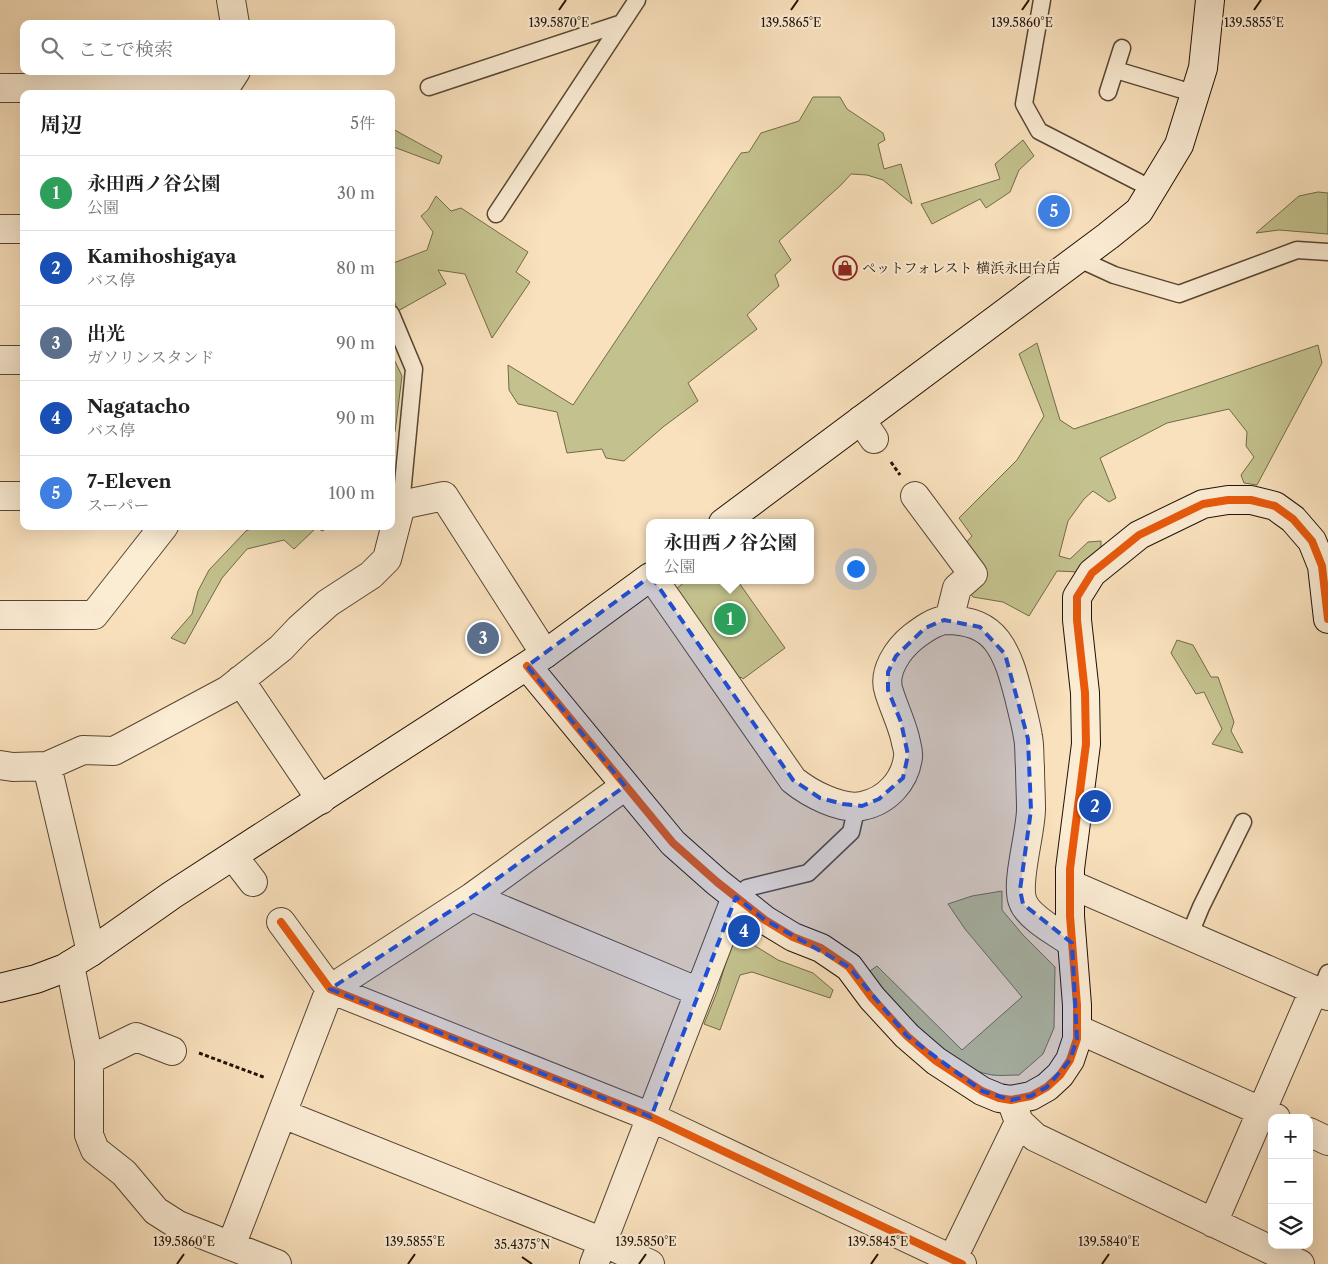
<!DOCTYPE html>
<html lang="ja">
<meta charset="utf-8">
<style>
body{margin:0;font-family:"Libre Caslon Text","Noto Serif JP",serif;background:#f2f2f2;color:#222}
.controls{position:absolute;right:15px;bottom:15px;display:grid;overflow:hidden;border-radius:10px;box-shadow:0 5px 20px #0002}
.controls button{width:45px;height:45px;display:grid;place-items:center;padding:0;border:0;border-bottom:1px solid #e0e0e0;background:#fff;color:#222;font:25px sans-serif}
.you{position:absolute;left:855px;top:568px;width:18px;height:18px;margin:-12px;border:4px solid #fff;border-radius:50%;background:#1a73e8;box-shadow:0 0 0 8px #1a73e833}
.badge{display:grid;place-items:center;width:32px;height:32px;border-radius:50%;background:#1a73e8;color:#fff;font-size:16px;font-weight:700}
.pin{position:absolute;translate:-50% -50%;border:2px solid #fff;box-shadow:0 1px 5px #0006}
.popup{position:absolute;left:646px;top:519px;width:168px;height:65px;box-sizing:border-box;display:grid;place-content:center;border-radius:10px;background:#fff;filter:drop-shadow(0 1px 4px #0005);font-size:16px;white-space:nowrap;color:#767676}
.popup b{font-size:19px;color:#222}
.popup::after{content:'';position:absolute;left:50%;top:100%;margin-left:-10px;border:10px solid transparent;border-top-color:#fff}
.list{margin:0;padding:0;list-style:none}
h2{display:flex;justify-content:space-between;align-items:center;height:65px;margin:0;padding:0 20px;font-size:21px}
h2 small{font-size:16px;font-weight:400;color:#767676}
.list li{display:grid;grid-template-columns:32px 1fr auto;gap:15px;align-items:center;box-sizing:border-box;height:75px;padding:0 20px;border-top:1px solid #e0e0e0}
.list b{display:block;font-size:19px;white-space:nowrap}
.list p{margin:0;font-size:16px;white-space:nowrap;color:#767676}
.list em{font-size:16px;font-style:normal;color:#767676}
.icon{flex:none;width:28px;height:28px;fill:none;stroke:currentColor;stroke-width:2;stroke-linecap:round;stroke-linejoin:round}
.map{position:relative;flex:none;width:1328px;height:1264px;overflow:hidden}
.search{position:absolute;background:#fff;box-shadow:0 5px 20px #0002;left:20px;top:20px;width:375px;height:55px;display:flex;align-items:center;gap:12px;box-sizing:border-box;padding:0 18px;border-radius:10px;color:#767676;font-size:19px}
.panel{position:absolute;background:#fff;box-shadow:0 5px 20px #0002;left:20px;top:90px;width:375px;height:440px;border-radius:10px}
.map>svg:first-child{display:block}
</style>
<div class="map">
<svg width="1328" height="1264" viewBox="0 0 1328 1264">
<rect width="100%" height="100%" fill="#f9e1bd"/>
<filter id="stains"><feTurbulence type="fractalNoise" baseFrequency=".004" numOctaves="4"/><feColorMatrix values="0 0 0 0 .2 0 0 0 0 .09 0 0 0 0 .02 0 0 0 .5 -.17"/></filter>
<radialGradient id="worn" r=".72"><stop offset=".6" stop-color="#630" stop-opacity="0"/><stop offset="1" stop-color="#630" stop-opacity=".3"/></radialGradient>
<path fill="#c3c18d" stroke="#726a48" d="M 813,97 L 840,97 L 847,109 L 883,133 L 885,140 L 878,144 L 884,169 L 901,164 L 912,204 L 883,180 L 867,175 L 851,174 L 841,185 L 779,241 L 791,260 L 775,275 L 779,286 L 747,315 L 757,329 L 688,383 L 698,401 L 663,427 L 624,461 L 606,458 L 602,449 L 567,453 L 557,412 L 518,404 L 509,390 L 508,365 L 573,405 L 741,153 L 749,152 L 761,133 L 799,121 Z
M 391,128 L 442,156 L 439,164 L 391,146 Z
M 1023,140 L 1034,156 L 1019,170 L 1010,192 L 986,208 L 980,199 L 932,224 L 921,204 L 1000,179 L 995,164 Z
M 1318,192 L 1328,193 L 1328,234 L 1279,230 L 1256,233 L 1299,196 Z
M 436,196 L 451,211 L 461,208 L 528,252 L 516,272 L 530,282 L 492,338 L 465,274 L 438,270 L 446,284 L 398,311 L 391,292 L 391,264 L 427,250 L 433,232 L 421,216 L 428,210 Z
M 1037,343 L 1060,420 L 1074,429 L 1318,345 L 1322,363 L 1257,485 L 1244,483 L 1241,475 L 1254,457 L 1246,446 L 1247,432 L 1229,409 L 1167,423 L 1100,458 L 1116,498 L 1109,502 L 1093,491 L 1084,499 L 1068,521 L 1059,556 L 1070,559 L 1088,542 L 1101,541 L 1101,552 L 1079,572 L 1057,571 L 1029,616 L 1003,602 L 973,597 L 967,589 L 963,546 L 972,536 L 959,518 L 1017,460 L 1044,416 L 1019,354 Z
M 391,353 L 402,376 L 395,432 L 391,432 Z
M 258,526 L 327,526 L 323,531 L 316,528 L 294,549 L 284,540 L 247,549 L 222,578 L 185,644 L 171,638 L 192,614 L 198,591 L 209,570 L 246,531 Z
M 687,580 L 737,580 L 785,648 L 743,679 L 741,677 L 738,680 L 675,590 Z
M 1177,640 L 1193,645 L 1211,677 L 1218,677 L 1234,722 L 1231,731 L 1243,753 L 1212,744 L 1222,729 L 1204,692 L 1196,694 L 1171,653 Z
M 1002,891 L 1002,910 L 1023,935 L 1055,967 L 1054,1028 L 1043,1054 L 1019,1075 C 1010,1075 1001,1076 992,1075 C 940,1066 900,1010 867,973 L 877,966 L 962,1050 L 1022,997 L 965,929 L 948,904 L 972,896 Z
M 744,939 L 778,960 L 813,973 L 833,990 L 830,998 L 752,972 L 740,975 L 720,1030 L 704,1024 L 717,992 L 732,942 Z"/>
<g fill="none" stroke-linecap="round" stroke-linejoin="round">
<g stroke="#584632" stroke-width="19">
<path id="lane" d="M 1042,0 L 1024,104 L 1039,131 L 1152,189
M 1116,70 L 1196,94
M 429,87 L 622,23
M 1108,92 L 1122,48
M 496,214 L 637,0
M 1077,258 L 1114,275 L 1179,294 L 1297,250 L 1328,252
M 391,314 L 414,369 L 401,505
M 736,897 L 747,888 L 808,873 L 851,832 L 857,806
M 1189,936 L 1201,907 L 1243,822
M 1320,993 L 1328,973"/>
</g>
<g stroke="#584632" stroke-width="30">
<path id="street" d="M 231,0 L 235,24
M 0,88 L 225,88 L 236,71
M 0,229 L 24,229
M 0,360 L 24,360
M 861,420 L 874,439
M 0,496 L 24,496
M 915,496 L 973,574 L 957,588 L 949,620
M 654,580 L 793,780 C 809,793 840,810 862,806 C 887,801 905,781 908,757 C 909,751 906,744 905,738 C 901,722 894,708 889,692 C 882,672 898,649 913,637 C 922,630 934,621 946,620 C 965,620 985,625 997,641 C 1009,657 1014,678 1019,697 C 1022,710 1026,724 1028,737 C 1030,747 1029,758 1030,767 C 1030,781 1031,795 1031,809 C 1031,833 1015,884 1023,902 C 1029,918 1058,933 1072,943
M 0,615 L 94,615 L 164,526
M 240,680 L 321,800
M 0,765 L 13,767 L 47,766 L 83,750 L 114,751 L 228,690 L 281,648 L 299,629 L 328,603 L 371,575 L 387,559 L 401,505 L 444,496 L 545,654
M 47,766 L 91,952
M 233,856 L 253,882
M 1070,884 L 1328,996
M 472,897 L 699,992
M 281,922 L 330,989 L 651,1117 L 962,1264
M 70,965 L 89,1060 L 89,1135 L 95,1150 L 124,1173 L 156,1211 L 178,1225 L 277,1264
M 1077,1029 L 1276,1118
M 89,1060 L 136,1037 L 172,1051
M 1011,1100 L 1019,1122 L 1035,1137 L 1300,1264
M 283,1114 L 603,1242 L 650,1264
M 1309,1132 L 1328,1141
M 1213,1223 L 1314,990
M 231,1246 L 330,989 L 472,897 L 625,786
M 952,1260 L 1019,1122
M 594,1264 L 736,897"/>
</g>
<g stroke="#221203" stroke-width="30">
<path id="secondary" d="M 723,523 L 1108,236 L 1139,211 L 1179,145 L 1203,68 L 1210,0
M 527,666 L 673,843 L 717,882 L 765,920 L 793,937 L 821,948 L 849,967 L 872,998 L 907,1036 L 936,1061 L 982,1091 L 999,1098 L 1011,1100 L 1031,1096 L 1047,1087 L 1060,1075 L 1070,1060 L 1077,1039 L 1077,1005 L 1070,916 L 1070,869 L 1086,744 L 1085,693 L 1077,620 L 1077,597 L 1092,573 L 1139,535 L 1203,504 L 1228,500 L 1251,500 L 1275,506 L 1293,519 L 1312,541 L 1322,566 L 1328,619
M 0,988 L 36,979 L 65,968 L 91,952 L 172,895 L 545,654 L 650,577"/>
</g>
<path stroke="#221203" stroke-width="3" stroke-dasharray="4 2.5" stroke-linecap="butt" d="M 891,462 L 900,475
M 199,1053 L 266,1078"/>
<use href="#lane" stroke="#fbecd4" stroke-width="16"/>
<use href="#street" stroke="#fbecd4" stroke-width="28"/>
<use href="#secondary" stroke="#fbecd4" stroke-width="28"/>
<g stroke="#fbecd4" stroke-width="11">
<path id="cycleway" d="M 527,666 L 673,843 L 717,882 L 765,920 L 793,937 L 821,948 L 849,967 L 872,998 L 907,1036 L 936,1061 L 982,1091 L 999,1098 L 1011,1100 L 1031,1096 L 1047,1087 L 1060,1075 L 1070,1060 L 1077,1039 L 1077,1005 L 1070,916 L 1070,869 L 1086,744 L 1085,693 L 1077,620 L 1077,597 L 1092,573 L 1139,535 L 1203,504 L 1228,500 L 1251,500 L 1275,506 L 1293,519 L 1312,541 L 1322,566 L 1328,619
M 281,922 L 330,989 L 651,1117 L 962,1264"/>
</g>
<use href="#cycleway" stroke="#e8590c" stroke-width="8"/>
</g>
<path fill="#1d4ed8" fill-opacity="0.2" stroke="#1d4ed8" stroke-width="4" stroke-dasharray="10 6" stroke-linejoin="round" d="M 651,576 L 793,780 L 820,798 L 843,804 L 862,806 L 879,799 L 903,778 L 908,755 L 901,722 L 888,690 L 888,672 L 896,656 L 925,628 L 944,620 L 980,627 L 1005,654 L 1028,739 L 1031,810 L 1020,890 L 1023,904 L 1072,943 L 1077,1039 L 1070,1060 L 1047,1087 L 1031,1096 L 1011,1100 L 982,1091 L 907,1036 L 849,967 L 765,920 L 736,897 L 651,1117 L 330,989 L 472,897 L 625,786 L 527,666 Z"/>
<path fill="none" stroke="#221203" stroke-width="2" d="M 559,10 L 566,0M 791,10 L 798,0M 1022,10 L 1029,0M 1254,10 L 1261,0M 522,1257 L 532,1264M 177,1264 L 184,1254M 408,1264 L 415,1254M 639,1264 L 646,1254M 871,1264 L 878,1254M 1102,1264 L 1109,1254"/>
<defs>
<g id="shop-ring" transform="scale(1.25)"><circle r="9.5" fill="#fbecd4" stroke="#8f2418" stroke-width="1.5"/><path d="M-5-2.5h2.3a2.7 3.5 0 0 1 5.4 0H5L5.5 6h-11ZM-1.5-2.5h3a1.5 2.3 0 0 0-3 0Z" fill="#8f2418"/></g>
</defs>
<g fill-rule="evenodd">
<use href="#shop-ring" x="845" y="268"/>
</g>
<g text-anchor="middle" dominant-baseline="central" stroke-width="4.5" stroke-linejoin="round" paint-order="stroke">
<g font-size="14" fill="#221203" stroke="#fbecd4" text-anchor="start">
<text x="862" y="268">ペットフォレスト 横浜永田台店</text>
</g>
</g>
<g font-size="12" text-anchor="middle" fill="#221203" stroke="#fbecd4" stroke-width="4.5" stroke-linejoin="round" paint-order="stroke">
<text x="559" y="27">139.5870°E</text>
<text x="791" y="27">139.5865°E</text>
<text x="1022" y="27">139.5860°E</text>
<text x="1254" y="27">139.5855°E</text>
<text x="184" y="1246">139.5860°E</text>
<text x="415" y="1246">139.5855°E</text>
<text x="646" y="1246">139.5850°E</text>
<text x="878" y="1246">139.5845°E</text>
<text x="1109" y="1246">139.5840°E</text>
<text x="522" y="1249">35.4375°N</text>
</g>
<rect width="100%" height="100%" filter="url(#stains)"/>
<rect width="100%" height="100%" fill="url(#worn)"/>
</svg>
<div class="controls">
<button>+</button>
<button>−</button>
<button><svg class="icon" aria-label="layers" viewBox="0 0 24 24"><path d="M12 4l9 5-9 5-9-5zM3 14l9 5 9-5"/></svg></button>
</div>
<div class="you"></div>
<div class="pin badge" style="left:730px;top:619px;background:#2e9e5b">1</div>
<div class="popup"><b>永田西ノ谷公園</b>公園</div>
<div class="pin badge" style="left:1095px;top:806px;background:#1a4fb4">2</div>
<div class="pin badge" style="left:483px;top:638px;background:#5c6f8a">3</div>
<div class="pin badge" style="left:744px;top:931px;background:#1a4fb4">4</div>
<div class="pin badge" style="left:1054px;top:211px;background:#3f7fe0">5</div>
<div class="search"><svg class="icon" aria-label="search" viewBox="0 0 24 24"><circle cx="10" cy="10" r="6"/><path d="M15 15l6 6"/></svg>ここで検索</div>
<section class="panel">
<h2>周辺<small>5件</small></h2>
<ul class="list">
<li><span class="badge" style="background:#2e9e5b">1</span><div><b>永田西ノ谷公園</b><p>公園</p></div><em>30 m</em></li>
<li><span class="badge" style="background:#1a4fb4">2</span><div><b>Kamihoshigaya</b><p>バス停</p></div><em>80 m</em></li>
<li><span class="badge" style="background:#5c6f8a">3</span><div><b>出光</b><p>ガソリンスタンド</p></div><em>90 m</em></li>
<li><span class="badge" style="background:#1a4fb4">4</span><div><b>Nagatacho</b><p>バス停</p></div><em>90 m</em></li>
<li><span class="badge" style="background:#3f7fe0">5</span><div><b>7-Eleven</b><p>スーパー</p></div><em>100 m</em></li>
</ul>
</section>
</div>
